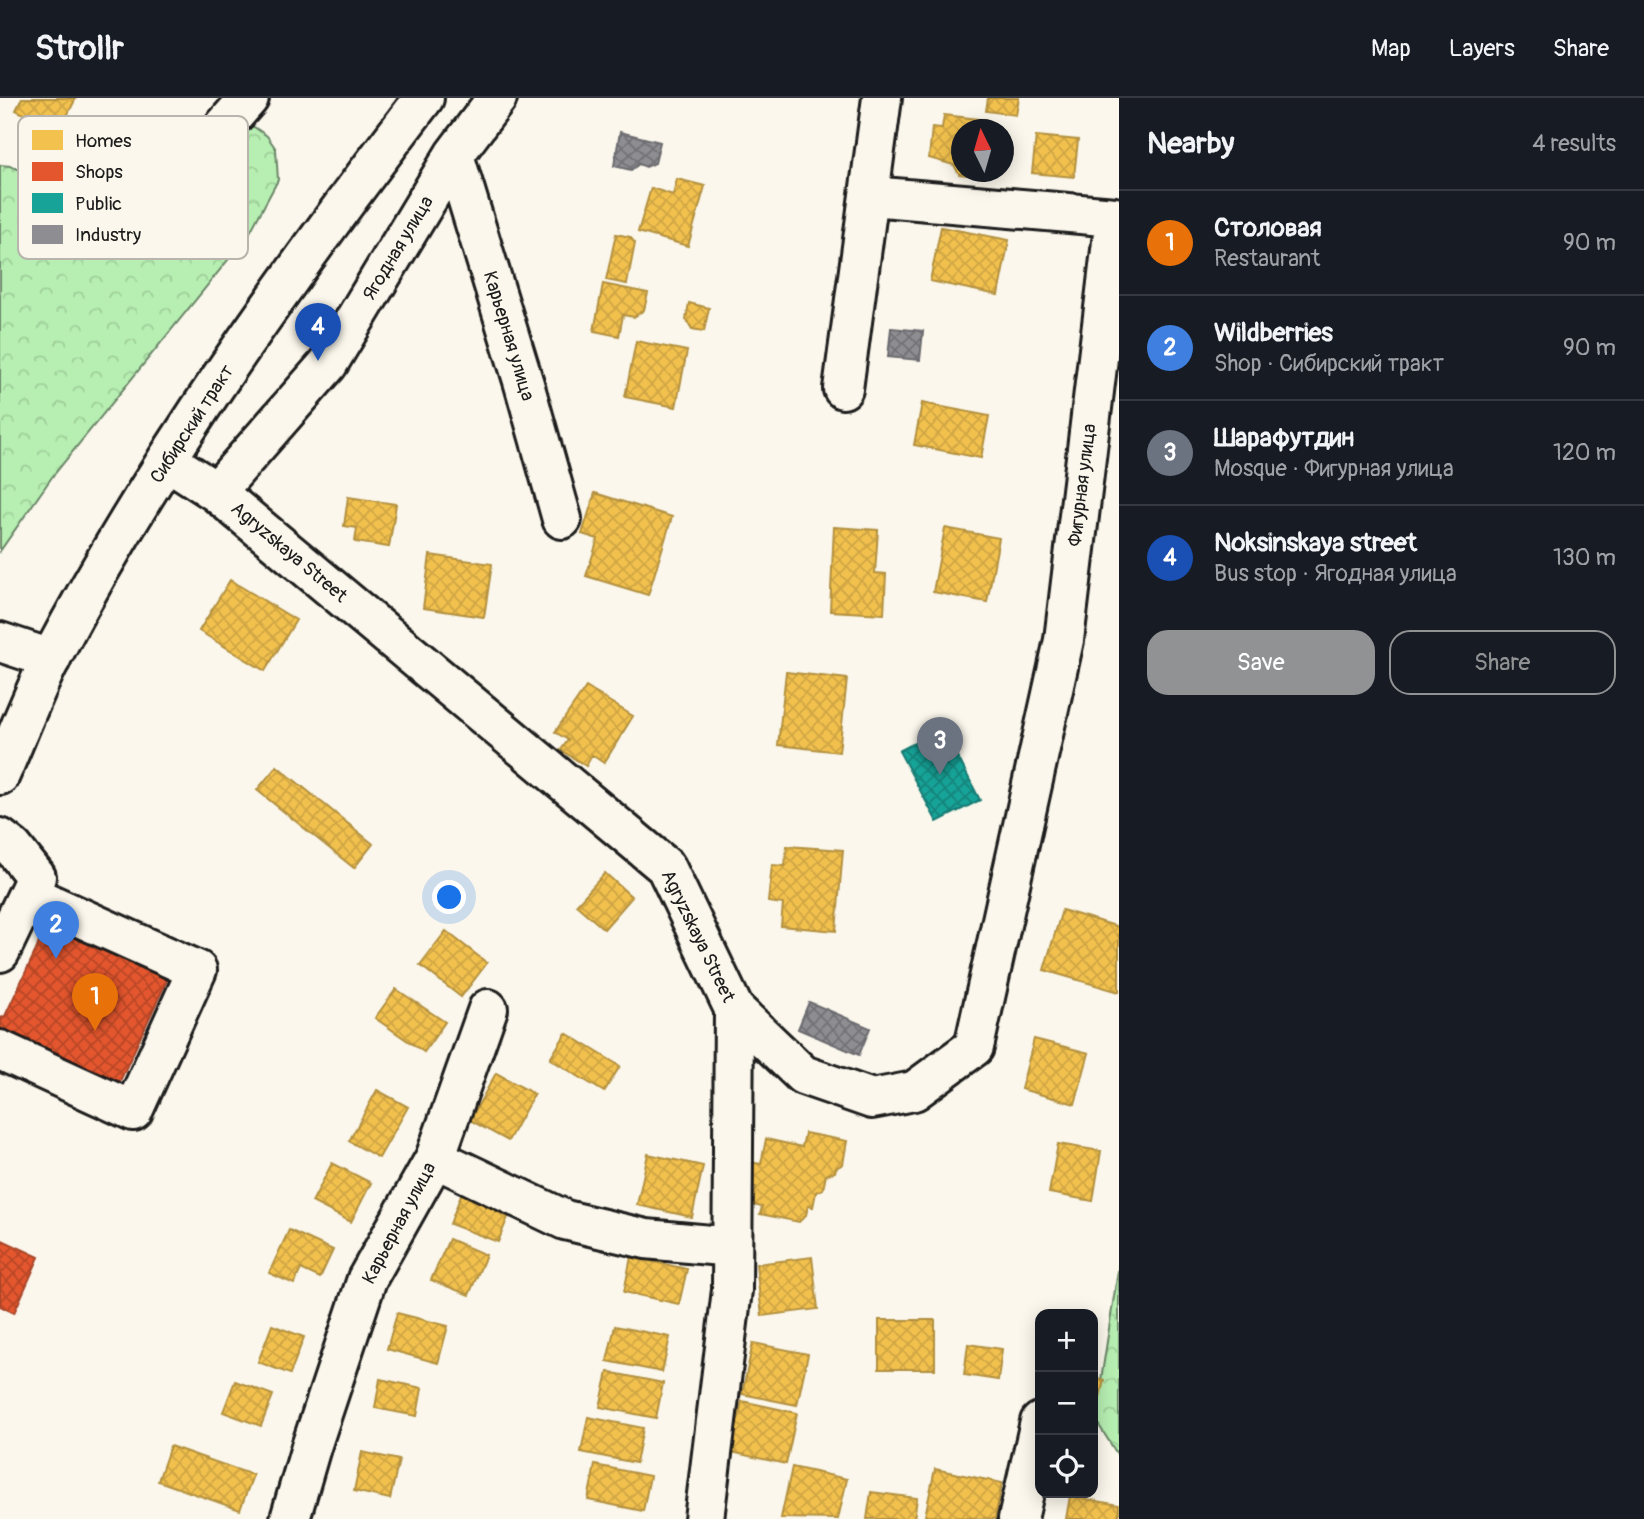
<!DOCTYPE html>
<meta charset="utf-8">
<style>
body{margin:0;font-family:Pangolin,sans-serif;background:#20242c;color:#f1f3f6}
.controls{position:absolute;right:21px;bottom:21px;display:grid;overflow:hidden;border-radius:14px;box-shadow:0 4px 18px #0003}
.controls button{width:63px;height:63px;display:grid;place-items:center;padding:0;border:0;border-bottom:2px solid #363941;background:#171b24;color:#f1f3f6;font:35px sans-serif}
.compass{position:absolute;left:951px;top:21px;width:63px;height:63px;border-radius:50%;background:#171b24;box-shadow:0 4px 18px #0003;rotate:355deg}
.you{position:absolute;left:450px;top:800px;width:24px;height:24px;margin:-18px;border:5px solid #fff;border-radius:50%;background:#1a73e8;box-shadow:0 0 0 10px #1a73e833}
.badge{display:grid;place-items:center;width:46px;height:46px;border-radius:50%;background:#919294;color:#fff;font-size:23px;font-weight:700}
.pin{position:absolute;translate:-50% -58px;filter:drop-shadow(0 2px 4px #0008)}
.pin::after{content:'';position:absolute;top:37px;width:24px;height:21px;background:inherit;clip-path:polygon(0 0,100% 0,50% 100%)}
.list{margin:0;padding:0;list-style:none}
h2{display:flex;justify-content:space-between;align-items:center;height:91px;margin:0;padding:0 28px;font-size:30px}
h2 small{font-size:23px;font-weight:400;color:#9ea1a6}
.list li{display:grid;grid-template-columns:46px 1fr auto;gap:21px;align-items:center;box-sizing:border-box;height:105px;padding:0 28px;border-top:2px solid #363941}
.list b{display:block;font-size:26px;white-space:nowrap}
.list p{margin:0;font-size:23px;white-space:nowrap;color:#9ea1a6}
.list em{font-size:23px;font-style:normal;color:#9ea1a6}
.actions{display:flex;gap:14px;padding:21px 28px}
.actions a{flex:1;padding:16px 0;border:2px solid #919294;border-radius:21px;text-align:center;font-size:24px;color:#919294}
.actions .main{background:#919294;color:#fff}
.icon{flex:none;width:38px;height:38px;fill:none;stroke:currentColor;stroke-width:2;stroke-linecap:round;stroke-linejoin:round}
.map{position:relative;flex:none;width:1119px;height:1421px;overflow:hidden}
header{display:flex;align-items:center;gap:42px;box-sizing:border-box;height:98px;padding:0 35px;background:#171b24;border-bottom:2px solid #363941}
header strong{font-size:33px}
nav{display:flex;gap:38px;margin-inline-start:auto;font-size:24px}
main{display:flex}
aside{flex:1;background:#171b24}
.map>svg:first-child{display:block}
</style>
<header>
<strong>Strollr</strong>
<nav><a>Map</a><a>Layers</a><a>Share</a></nav>
</header>
<main>
<div class="map">
<svg width="1119" height="1421" viewBox="0 0 1119 1421">
<defs>
<pattern id="forest-crowns" width="20" height="18" patternUnits="userSpaceOnUse" patternTransform="scale(1.75)"><rect width="20" height="18" fill="#b7efb2"/><path d="M2 6a3 3 0 1 1 6 0M12 15a3 3 0 1 1 6 0" fill="none" stroke="#9dcc98"/></pattern>
<pattern id="homes-cross-hatch" width="8" height="8" patternUnits="userSpaceOnUse" patternTransform="scale(1.75)"><rect width="8" height="8" fill="#f2c14e"/><path d="M0 0l8 8M0 8l8-8" fill="none" stroke="#cfa544"/></pattern>
<pattern id="shops-cross-hatch" width="8" height="8" patternUnits="userSpaceOnUse" patternTransform="scale(1.75)"><rect width="8" height="8" fill="#e4572e"/><path d="M0 0l8 8M0 8l8-8" fill="none" stroke="#b84726"/></pattern>
<pattern id="public-cross-hatch" width="8" height="8" patternUnits="userSpaceOnUse" patternTransform="scale(1.75)"><rect width="8" height="8" fill="#17a398"/><path d="M0 0l8 8M0 8l8-8" fill="none" stroke="#14847b"/></pattern>
<pattern id="industry-cross-hatch" width="8" height="8" patternUnits="userSpaceOnUse" patternTransform="scale(1.75)"><rect width="8" height="8" fill="#8d8d92"/><path d="M0 0l8 8M0 8l8-8" fill="none" stroke="#727276"/></pattern>
</defs>
<rect width="100%" height="100%" fill="#fbf7ec"/>
<filter id="ink" filterUnits="userSpaceOnUse"><feTurbulence type="fractalNoise" baseFrequency=".0143" numOctaves="2"/><feDisplacementMap in="SourceGraphic" scale="14" xChannelSelector="R" yChannelSelector="G"/><feConvolveMatrix kernelMatrix="1 2 1 2 8 2 1 2 1" color-interpolation-filters="sRGB"/></filter>
<g filter="url(#ink)">
<path fill="url(#forest-crowns)" stroke="#6a8667" stroke-width="2" d="M 225,29 L 254,29 L 267,38 L 276,51 L 278,82 L 249,136 L 52,379 L 0,453 L 0,67 L 11,68 L 101,108 L 129,115 L 161,109 Z
M 1119,1166 L 1119,1359 L 1095,1321 Z"/>
<path fill="url(#homes-cross-hatch)" stroke="#b2903f" stroke-width="2" d="M 22,0 L 76,0 L 59,34 L 16,12 Z
M 988,0 L 1019,0 L 1016,17 L 986,13 Z
M 944,17 L 987,22 L 986,32 L 962,32 L 962,74 L 969,74 L 966,77 L 959,76 L 954,67 L 929,60 L 932,29 L 942,30 Z
M 1036,38 L 1078,42 L 1074,79 L 1032,75 Z
M 677,81 L 705,88 L 688,148 L 638,134 L 651,90 L 673,97 Z
M 941,129 L 1009,142 L 998,197 L 930,183 Z
M 616,136 L 630,139 L 635,145 L 627,186 L 606,182 Z
M 603,186 L 648,195 L 644,212 L 634,219 L 623,217 L 619,238 L 594,233 Z
M 689,205 L 709,210 L 704,233 L 692,231 L 686,221 Z
M 636,243 L 687,253 L 676,309 L 625,299 Z
M 922,305 L 989,318 L 981,360 L 914,347 Z
M 595,395 L 672,419 L 648,497 L 586,478 L 598,441 L 582,436 Z
M 348,399 L 396,406 L 389,449 L 355,444 L 357,430 L 344,428 Z
M 834,429 L 878,432 L 875,475 L 886,476 L 884,516 L 830,513 Z
M 945,430 L 999,440 L 987,504 L 933,494 Z
M 430,457 L 492,466 L 484,519 L 423,510 Z
M 230,482 L 296,522 L 265,573 L 199,533 Z
M 786,574 L 847,581 L 839,654 L 778,647 Z
M 586,589 L 633,618 L 604,665 L 592,657 L 586,668 L 561,652 L 568,642 L 555,634 Z
M 277,668 L 373,746 L 354,770 L 257,692 Z
M 787,748 L 843,752 L 836,833 L 781,828 L 783,806 L 768,804 L 772,767 L 785,768 Z
M 605,775 L 632,799 L 604,831 L 576,807 Z
M 1062,812 L 1119,829 L 1119,894 L 1044,872 Z
M 446,833 L 487,865 L 461,899 L 420,867 Z
M 396,891 L 445,924 L 424,954 L 375,920 Z
M 566,935 L 620,968 L 604,994 L 550,961 Z
M 1034,941 L 1089,955 L 1075,1006 L 1021,991 Z
M 496,975 L 534,996 L 508,1043 L 470,1022 Z
M 377,992 L 408,1009 L 379,1060 L 349,1043 Z
M 805,1035 L 847,1043 L 843,1066 L 836,1070 L 835,1074 L 826,1077 L 823,1091 L 816,1094 L 813,1109 L 808,1108 L 806,1117 L 799,1124 L 760,1116 L 762,1109 L 753,1107 L 756,1089 L 736,1085 L 738,1062 L 761,1066 L 766,1041 L 802,1049 Z
M 1058,1046 L 1101,1053 L 1093,1103 L 1049,1095 Z
M 648,1056 L 703,1068 L 692,1119 L 637,1107 Z
M 332,1065 L 371,1085 L 351,1124 L 312,1104 Z
M 465,1086 L 514,1104 L 498,1144 L 450,1126 Z
M 289,1132 L 333,1152 L 320,1180 L 301,1171 L 294,1186 L 269,1175 Z
M 449,1141 L 486,1157 L 469,1197 L 431,1182 Z
M 631,1159 L 687,1171 L 679,1206 L 624,1194 Z
M 812,1159 L 818,1211 L 762,1218 L 756,1166 Z
M 397,1215 L 448,1228 L 438,1265 L 387,1251 Z
M 879,1222 L 935,1222 L 935,1271 L 879,1271 Z
M 272,1227 L 304,1239 L 290,1276 L 258,1264 Z
M 615,1228 L 670,1239 L 662,1274 L 607,1263 Z
M 753,1245 L 808,1256 L 797,1307 L 742,1296 Z
M 968,1246 L 1002,1251 L 998,1282 L 964,1277 Z
M 608,1274 L 663,1285 L 656,1320 L 600,1309 Z
M 1093,1279 L 1104,1282 L 1095,1322 L 1093,1322 Z
M 380,1281 L 422,1290 L 417,1318 L 375,1310 Z
M 235,1283 L 273,1297 L 261,1328 L 223,1314 Z
M 742,1303 L 797,1315 L 786,1366 L 731,1354 Z
M 588,1319 L 643,1330 L 636,1365 L 581,1354 Z
M 170,1348 L 253,1377 L 240,1412 L 158,1383 Z
M 362,1354 L 399,1362 L 390,1401 L 354,1393 Z
M 595,1367 L 650,1378 L 643,1413 L 588,1402 Z
M 792,1369 L 847,1381 L 838,1421 L 781,1420 Z
M 935,1371 L 1002,1385 L 995,1421 L 925,1418 Z
M 871,1394 L 917,1400 L 914,1421 L 867,1421 Z
M 1070,1398 L 1119,1407 L 1119,1421 L 1066,1421 Z"/>
<path fill="url(#shops-cross-hatch)" stroke="#a84529" stroke-width="2" d="M 48,825 L 168,880 L 113,998 L 0,944 L 1,920 L 5,918 L 37,850 L 45,826 Z
M 0,1141 L 39,1159 L 14,1215 L 0,1208 Z"/>
<path fill="url(#public-cross-hatch)" stroke="#187a73" stroke-width="2" d="M 943,630 L 980,702 L 937,724 L 899,653 Z"/>
<path fill="url(#industry-cross-hatch)" stroke="#6b6b6f" stroke-width="2" d="M 620,34 L 660,44 L 655,65 L 646,69 L 639,66 L 631,72 L 614,68 Z
M 891,230 L 923,233 L 920,262 L 888,259 Z
M 809,904 L 870,930 L 859,957 L 798,931 Z"/>
<g fill="none" stroke-linecap="round" stroke-linejoin="round">
<g stroke="#1c1c1c" stroke-width="44">
<path id="minor" d="M 454,57 L 524,286 L 562,421
M 79,64 L 165,96 L 249,0
M 843,291 L 882,0
M 167,362 L 216,394 L 666,769 L 734,911 L 732,1192 L 704,1421
M 216,394 L 328,266 L 454,57 L 497,0
M 0,544 L 51,561
M 0,740 L 13,750 L 36,779 L 0,854
M 734,911 L 803,977 L 872,1001 L 914,993 L 974,949 L 1064,542 L 1115,119 L 871,98
M 0,952 L 133,1013 L 197,872 L 28,796
M 435,1060 L 565,1122 L 646,1141 L 732,1149
M 290,1421 L 311,1349 L 367,1181 L 435,1060 L 488,911
M 1018,1421 L 1040,1324"/>
</g>
<g stroke="#1c1c1c" stroke-width="44">
<path id="major" d="M 0,677 C 17,638 32,598 51,560 C 156,361 288,178 424,0"/>
</g>
<use href="#minor" stroke="#fbf7ec" stroke-width="38"/>
<use href="#major" stroke="#fbf7ec" stroke-width="38"/>
</g>
</g>
<g text-anchor="middle" dominant-baseline="central" stroke-width="7" stroke-linejoin="round" paint-order="stroke">
<g font-size="19" fill="#1c1c1c" stroke="#fbf7ec">
<text transform="translate(398 150) rotate(-59)">Ягодная улица</text>
<text transform="translate(509 238) rotate(73)">Карьерная улица</text>
<text transform="translate(192 326) rotate(-57)">Сибирский тракт</text>
<text transform="translate(1082 387) rotate(-83)">Фигурная улица</text>
<text transform="translate(289 454) rotate(40)">Agryzskaya Street</text>
<text transform="translate(698 838) rotate(64)">Agryzskaya Street</text>
<text transform="translate(399 1125) rotate(-62)">Карьерная улица</text>
</g>
</g>
<rect x="18" y="18" width="230" height="143" rx="10" fill="#fbf7ec" stroke="#b8b5ae" stroke-width="2"/>
<rect x="32" y="32" width="31" height="20" fill="#f2c14e"/>
<rect x="32" y="64" width="31" height="19" fill="#e4572e"/>
<rect x="32" y="95" width="31" height="20" fill="#17a398"/>
<rect x="32" y="127" width="31" height="19" fill="#8d8d92"/>
<g font-size="19" fill="#1c1c1c">
<text x="75" y="49">Homes</text>
<text x="75" y="80">Shops</text>
<text x="75" y="112">Public</text>
<text x="75" y="143">Industry</text>
</g>
</svg>
<div class="controls">
<button>+</button>
<button>−</button>
<button><svg class="icon" aria-label="locate" viewBox="0 0 24 24"><circle cx="12" cy="12" r="6"/><path d="M12 2v4M12 18v4M2 12h4M18 12h4"/></svg></button>
</div>
<svg class="compass" viewBox="-18 -18 36 36"><path d="M0-13l5 13h-10z" fill="#e53935"/><path d="M0 13l5-13h-10z" fill="#9ea1a6"/></svg>
<div class="you"></div>
<div class="pin badge" style="left:95px;top:933px;background:#e8710a">1</div>
<div class="pin badge" style="left:56px;top:861px;background:#3f7fe0">2</div>
<div class="pin badge" style="left:940px;top:677px;background:#6b7280">3</div>
<div class="pin badge" style="left:318px;top:263px;background:#1a4fb4">4</div>
</div>
<aside>
<h2>Nearby<small>4 results</small></h2>
<ul class="list">
<li><span class="badge" style="background:#e8710a">1</span><div><b>Столовая</b><p>Restaurant</p></div><em>90 m</em></li>
<li><span class="badge" style="background:#3f7fe0">2</span><div><b>Wildberries</b><p>Shop · Сибирский тракт</p></div><em>90 m</em></li>
<li><span class="badge" style="background:#6b7280">3</span><div><b>Шарафутдин</b><p>Mosque · Фигурная улица</p></div><em>120 m</em></li>
<li><span class="badge" style="background:#1a4fb4">4</span><div><b>Noksinskaya street</b><p>Bus stop · Ягодная улица</p></div><em>130 m</em></li>
</ul>
<div class="actions"><a class="main">Save</a><a>Share</a></div>
</aside>
</main>
